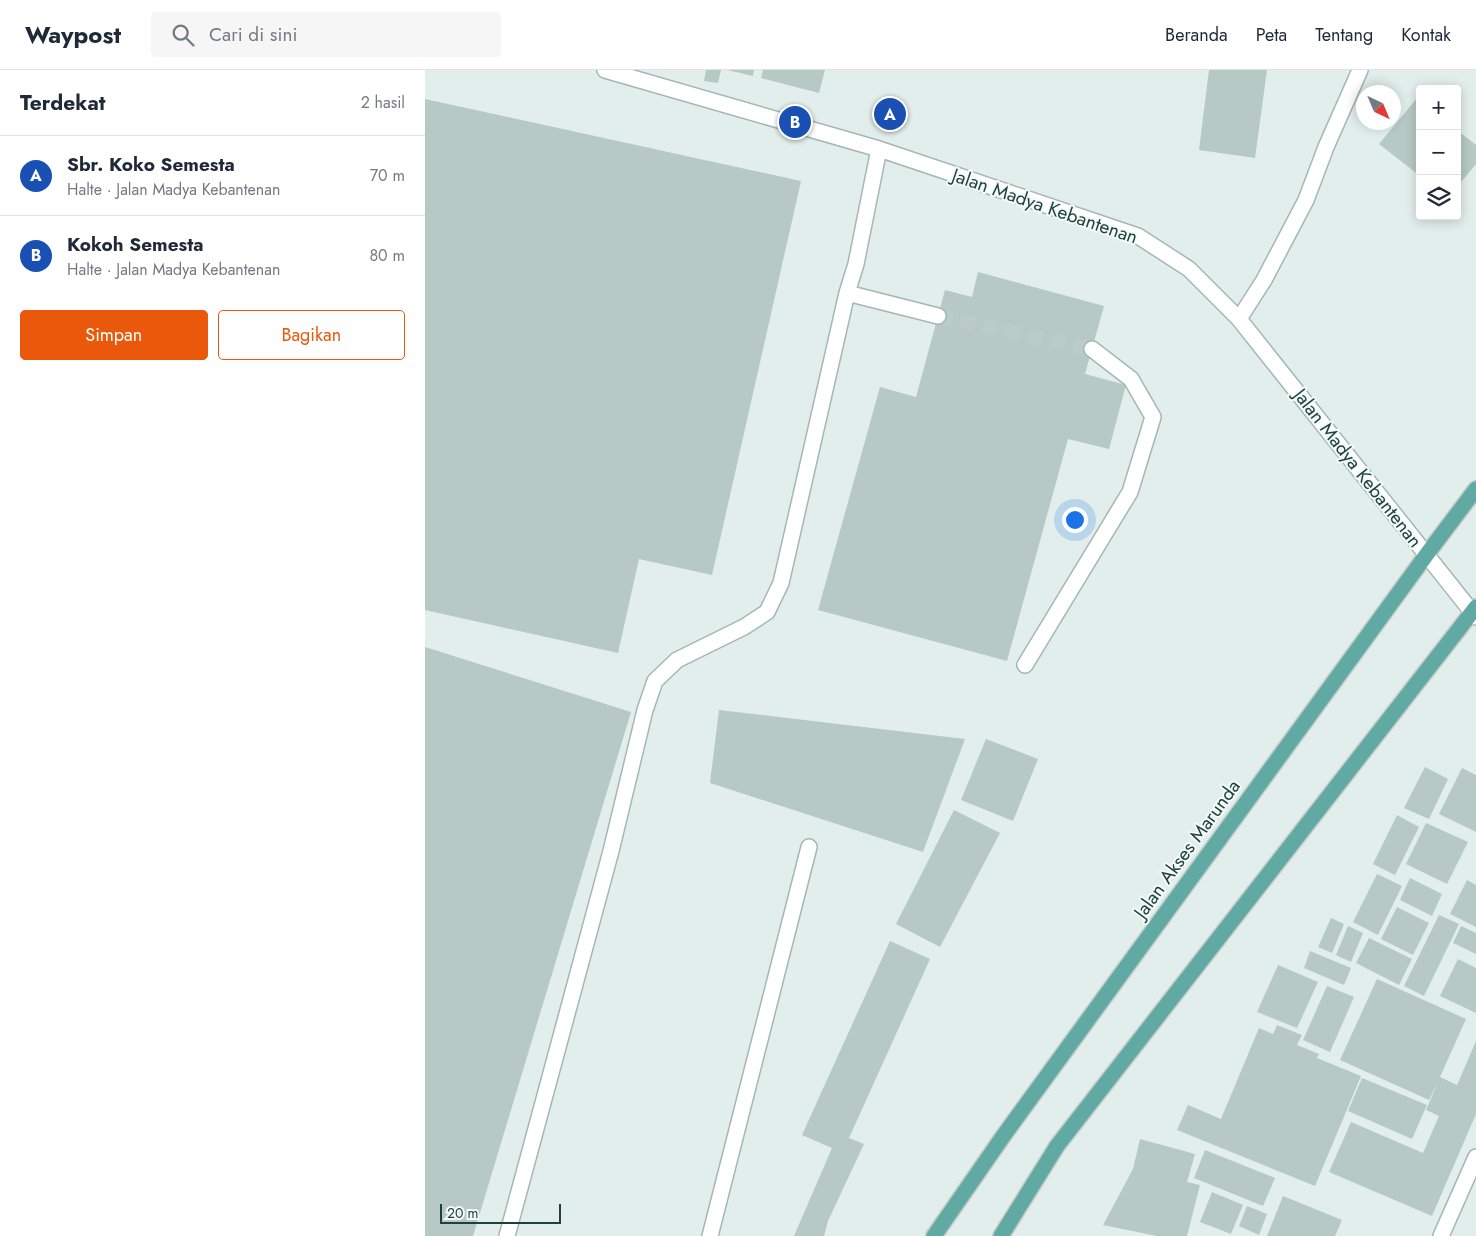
<!DOCTYPE html>
<html lang="id">
<meta charset="utf-8">
<style>
body{margin:0;font-family:Jost,sans-serif;background:#f6f6f7;color:#1f2937}
.controls{position:absolute;right:15px;top:15px;display:grid;overflow:hidden;border-radius:5px;box-shadow:0 2px 12px #0003}
.controls button{width:45px;height:45px;display:grid;place-items:center;padding:0;border:0;border-bottom:1px solid #e0e1e3;background:#fff;color:#1f2937;font:25px sans-serif}
.compass{position:absolute;left:931px;top:15px;width:45px;height:45px;border-radius:50%;background:#fff;box-shadow:0 2px 12px #0003;rotate:136deg}
.scale{position:absolute;left:15px;bottom:12px;width:121px;box-sizing:border-box;padding-left:5px;border:2px solid #1f413e;border-top:0;font-size:14px;line-height:18px;white-space:nowrap;color:#1f413e;-webkit-text-stroke:4px #f3faf8;paint-order:stroke}
.you{position:absolute;left:649px;top:449px;width:18px;height:18px;margin:-12px;border:4px solid #fff;border-radius:50%;background:#1a73e8;box-shadow:0 0 0 8px #1a73e833}
.badge{display:grid;place-items:center;width:32px;height:32px;border-radius:50%;background:#ea580c;color:#fff;font-size:16px;font-weight:700}
.pin{position:absolute;translate:-50% -50%;border:2px solid #fff;box-shadow:0 1px 5px #0006}
.list{margin:0;padding:0;list-style:none}
h2{display:flex;justify-content:space-between;align-items:center;height:65px;margin:0;padding:0 20px;font-size:21px}
h2 small{font-size:16px;font-weight:400;color:#747a83}
.list li{display:grid;grid-template-columns:32px 1fr auto;gap:15px;align-items:center;box-sizing:border-box;height:80px;padding:0 20px;border-top:1px solid #e0e1e3}
.list b{display:block;font-size:19px;white-space:nowrap}
.list p{margin:0;font-size:16px;white-space:nowrap;color:#747a83}
.list em{font-size:16px;font-style:normal;color:#747a83}
.actions{display:flex;gap:10px;padding:15px 20px}
.actions a{flex:1;padding:11px 0;border:1px solid #ea580c;border-radius:5px;text-align:center;font-size:18px;color:#ea580c}
.actions .main{background:#ea580c;color:#fff}
.icon{flex:none;width:28px;height:28px;fill:none;stroke:currentColor;stroke-width:2;stroke-linecap:round;stroke-linejoin:round}
.map{position:relative;flex:none;width:1051px;height:1166px;overflow:hidden}
header{display:flex;align-items:center;gap:30px;box-sizing:border-box;height:70px;padding:0 25px;background:#fff;border-bottom:1px solid #e0e1e3}
header strong{font-size:24px}
nav{display:flex;gap:28px;margin-inline-start:auto;font-size:18px}
.search{width:350px;height:45px;background:#f6f6f7;display:flex;align-items:center;gap:12px;box-sizing:border-box;padding:0 18px;border-radius:5px;color:#747a83;font-size:19px}
main{display:flex}
aside{flex:1;background:#fff}
.map>svg:first-child{display:block}
</style>
<header>
<strong>Waypost</strong>
<div class="search"><svg class="icon" aria-label="search" viewBox="0 0 24 24"><circle cx="10" cy="10" r="6"/><path d="M15 15l6 6"/></svg>Cari di sini</div>
<nav><a>Beranda</a><a>Peta</a><a>Tentang</a><a>Kontak</a></nav>
</header>
<main>
<aside>
<h2>Terdekat<small>2 hasil</small></h2>
<ul class="list">
<li><span class="badge" style="background:#1a4fb4">A</span><div><b>Sbr. Koko Semesta</b><p>Halte · Jalan Madya Kebantenan</p></div><em>70 m</em></li>
<li><span class="badge" style="background:#1a4fb4">B</span><div><b>Kokoh Semesta</b><p>Halte · Jalan Madya Kebantenan</p></div><em>80 m</em></li>
</ul>
<div class="actions"><a class="main">Simpan</a><a>Bagikan</a></div>
</aside>
<div class="map">
<svg width="1051" height="1166" viewBox="0 0 1051 1166">
<rect width="100%" height="100%" fill="#e2eeeb"/>
<path fill="#b7c9c4" d="M 281,0 L 296,0 L 293,13 L 279,11 Z
M 302,0 L 329,0 L 328,6 Z
M 338,0 L 400,0 L 394,23 L 336,8 Z
M 784,0 L 842,0 L 830,88 L 774,80 Z
M 992,28 L 995,30 L 995,106 L 954,74 Z
M 0,29 L 376,111 L 287,505 L 214,489 L 193,583 L 0,540 Z
M 1032,60 L 1051,75 L 1051,94 L 1032,117 Z
M 553,202 L 679,236 L 660,304 L 701,315 L 684,379 L 643,369 L 582,591 L 393,540 L 455,317 L 491,327 L 520,220 L 547,227 Z
M 0,577 L 206,642 L 48,1166 L 0,1166 Z
M 294,640 L 540,669 L 498,782 L 285,713 Z
M 561,669 L 613,689 L 588,751 L 536,730 Z
M 1000,697 L 1023,709 L 1004,749 L 979,738 Z
M 1037,698 L 1051,705 L 1051,762 L 1014,744 Z
M 529,740 L 575,763 L 515,877 L 471,854 Z
M 972,745 L 994,757 L 970,805 L 948,794 Z
M 1001,753 L 1043,772 L 1022,814 L 981,794 Z
M 952,804 L 977,816 L 953,865 L 928,852 Z
M 985,808 L 1017,824 L 1007,846 L 975,830 Z
M 1042,810 L 1051,815 L 1051,857 L 1025,844 Z
M 972,837 L 1004,853 L 988,885 L 956,869 Z
M 1014,845 L 1034,854 L 999,926 L 979,916 Z
M 906,848 L 919,854 L 907,883 L 893,877 Z
M 923,856 L 938,863 L 926,892 L 911,885 Z
M 1036,856 L 1051,863 L 1051,884 L 1028,873 Z
M 944,868 L 987,889 L 974,915 L 931,893 Z
M 465,871 L 505,889 L 424,1068 L 439,1074 L 403,1151 L 399,1166 L 369,1166 L 407,1078 L 377,1065 Z
M 885,881 L 926,898 L 919,915 L 879,898 Z
M 1033,889 L 1051,898 L 1051,943 L 1015,926 Z
M 853,895 L 893,912 L 872,958 L 832,942 Z
M 952,909 L 1041,949 L 1015,1007 L 1032,1015 L 1051,971 L 1051,1044 L 1007,1146 L 904,1102 L 926,1052 L 998,1083 L 1014,1046 L 1001,1040 L 1013,1012 L 1004,1030 L 915,990 Z
M 902,916 L 929,927 L 905,982 L 878,970 Z
M 852,955 L 877,965 L 872,975 L 894,984 L 892,988 L 936,1006 L 890,1116 L 752,1060 L 763,1035 L 796,1049 L 834,958 L 848,964 Z
M 937,1008 L 1002,1035 L 987,1069 L 923,1041 Z
M 715,1069 L 770,1084 L 762,1112 L 775,1115 L 762,1166 L 732,1166 L 678,1155 L 708,1099 Z
M 780,1080 L 850,1108 L 838,1136 L 769,1108 Z
M 787,1122 L 818,1135 L 806,1164 L 775,1152 Z
M 858,1126 L 917,1150 L 910,1166 L 842,1166 Z
M 822,1136 L 842,1144 L 834,1165 L 814,1156 Z"/>
<g fill="none" stroke-linecap="round" stroke-linejoin="round">
<path stroke="#bbcbc8" stroke-width="15" stroke-dasharray="15 8" stroke-linecap="butt" d="M 513,246 L 667,279"/>
<g stroke="#a4b7b4" stroke-width="18">
<path id="minor" d="M 180,0 L 454,79 L 713,166 L 764,199 L 814,249 L 1051,547
M 422,223 L 513,246
M 814,249 L 839,210 L 881,130 L 901,77 L 935,0
M 600,595 L 705,422 L 728,347 L 706,309 L 667,279
M 82,1166 L 186,781 L 220,640 L 230,611 L 252,590 L 319,557 L 342,542 L 356,513 L 422,223 L 431,194 L 454,79
M 285,1166 L 384,777
M 1016,1166 L 1051,1087"/>
</g>
<g stroke="#c0cac9" stroke-width="18">
<path id="major" d="M 509,1166 L 579,1065 L 1002,484 L 1051,419
M 576,1166 L 632,1076 L 1051,537"/>
</g>
<use href="#minor" stroke="#fff" stroke-width="15"/>
<use href="#major" stroke="#61a9a3" stroke-width="15"/>
</g>
<g text-anchor="middle" dominant-baseline="central" stroke-width="4" stroke-linejoin="round" paint-order="stroke">
<g font-size="19" fill="#1f413e" stroke="#f3faf8">
<text transform="translate(620 136) rotate(19)">Jalan Madya Kebantenan</text>
<text transform="translate(933 398) rotate(52)">Jalan Madya Kebantenan</text>
<text transform="translate(762 779) rotate(-54)">Jalan Akses Marunda</text>
</g>
</g>
</svg>
<div class="controls">
<button>+</button>
<button>−</button>
<button><svg class="icon" aria-label="layers" viewBox="0 0 24 24"><path d="M12 4l9 5-9 5-9-5zM3 14l9 5 9-5"/></svg></button>
</div>
<svg class="compass" viewBox="-18 -18 36 36"><path d="M0-13l5 13h-10z" fill="#e53935"/><path d="M0 13l5-13h-10z" fill="#747a83"/></svg>
<div class="scale">20 m</div>
<div class="you"></div>
<div class="pin badge" style="left:465px;top:44px;background:#1a4fb4">A</div>
<div class="pin badge" style="left:370px;top:52px;background:#1a4fb4">B</div>
</div>
</main>
